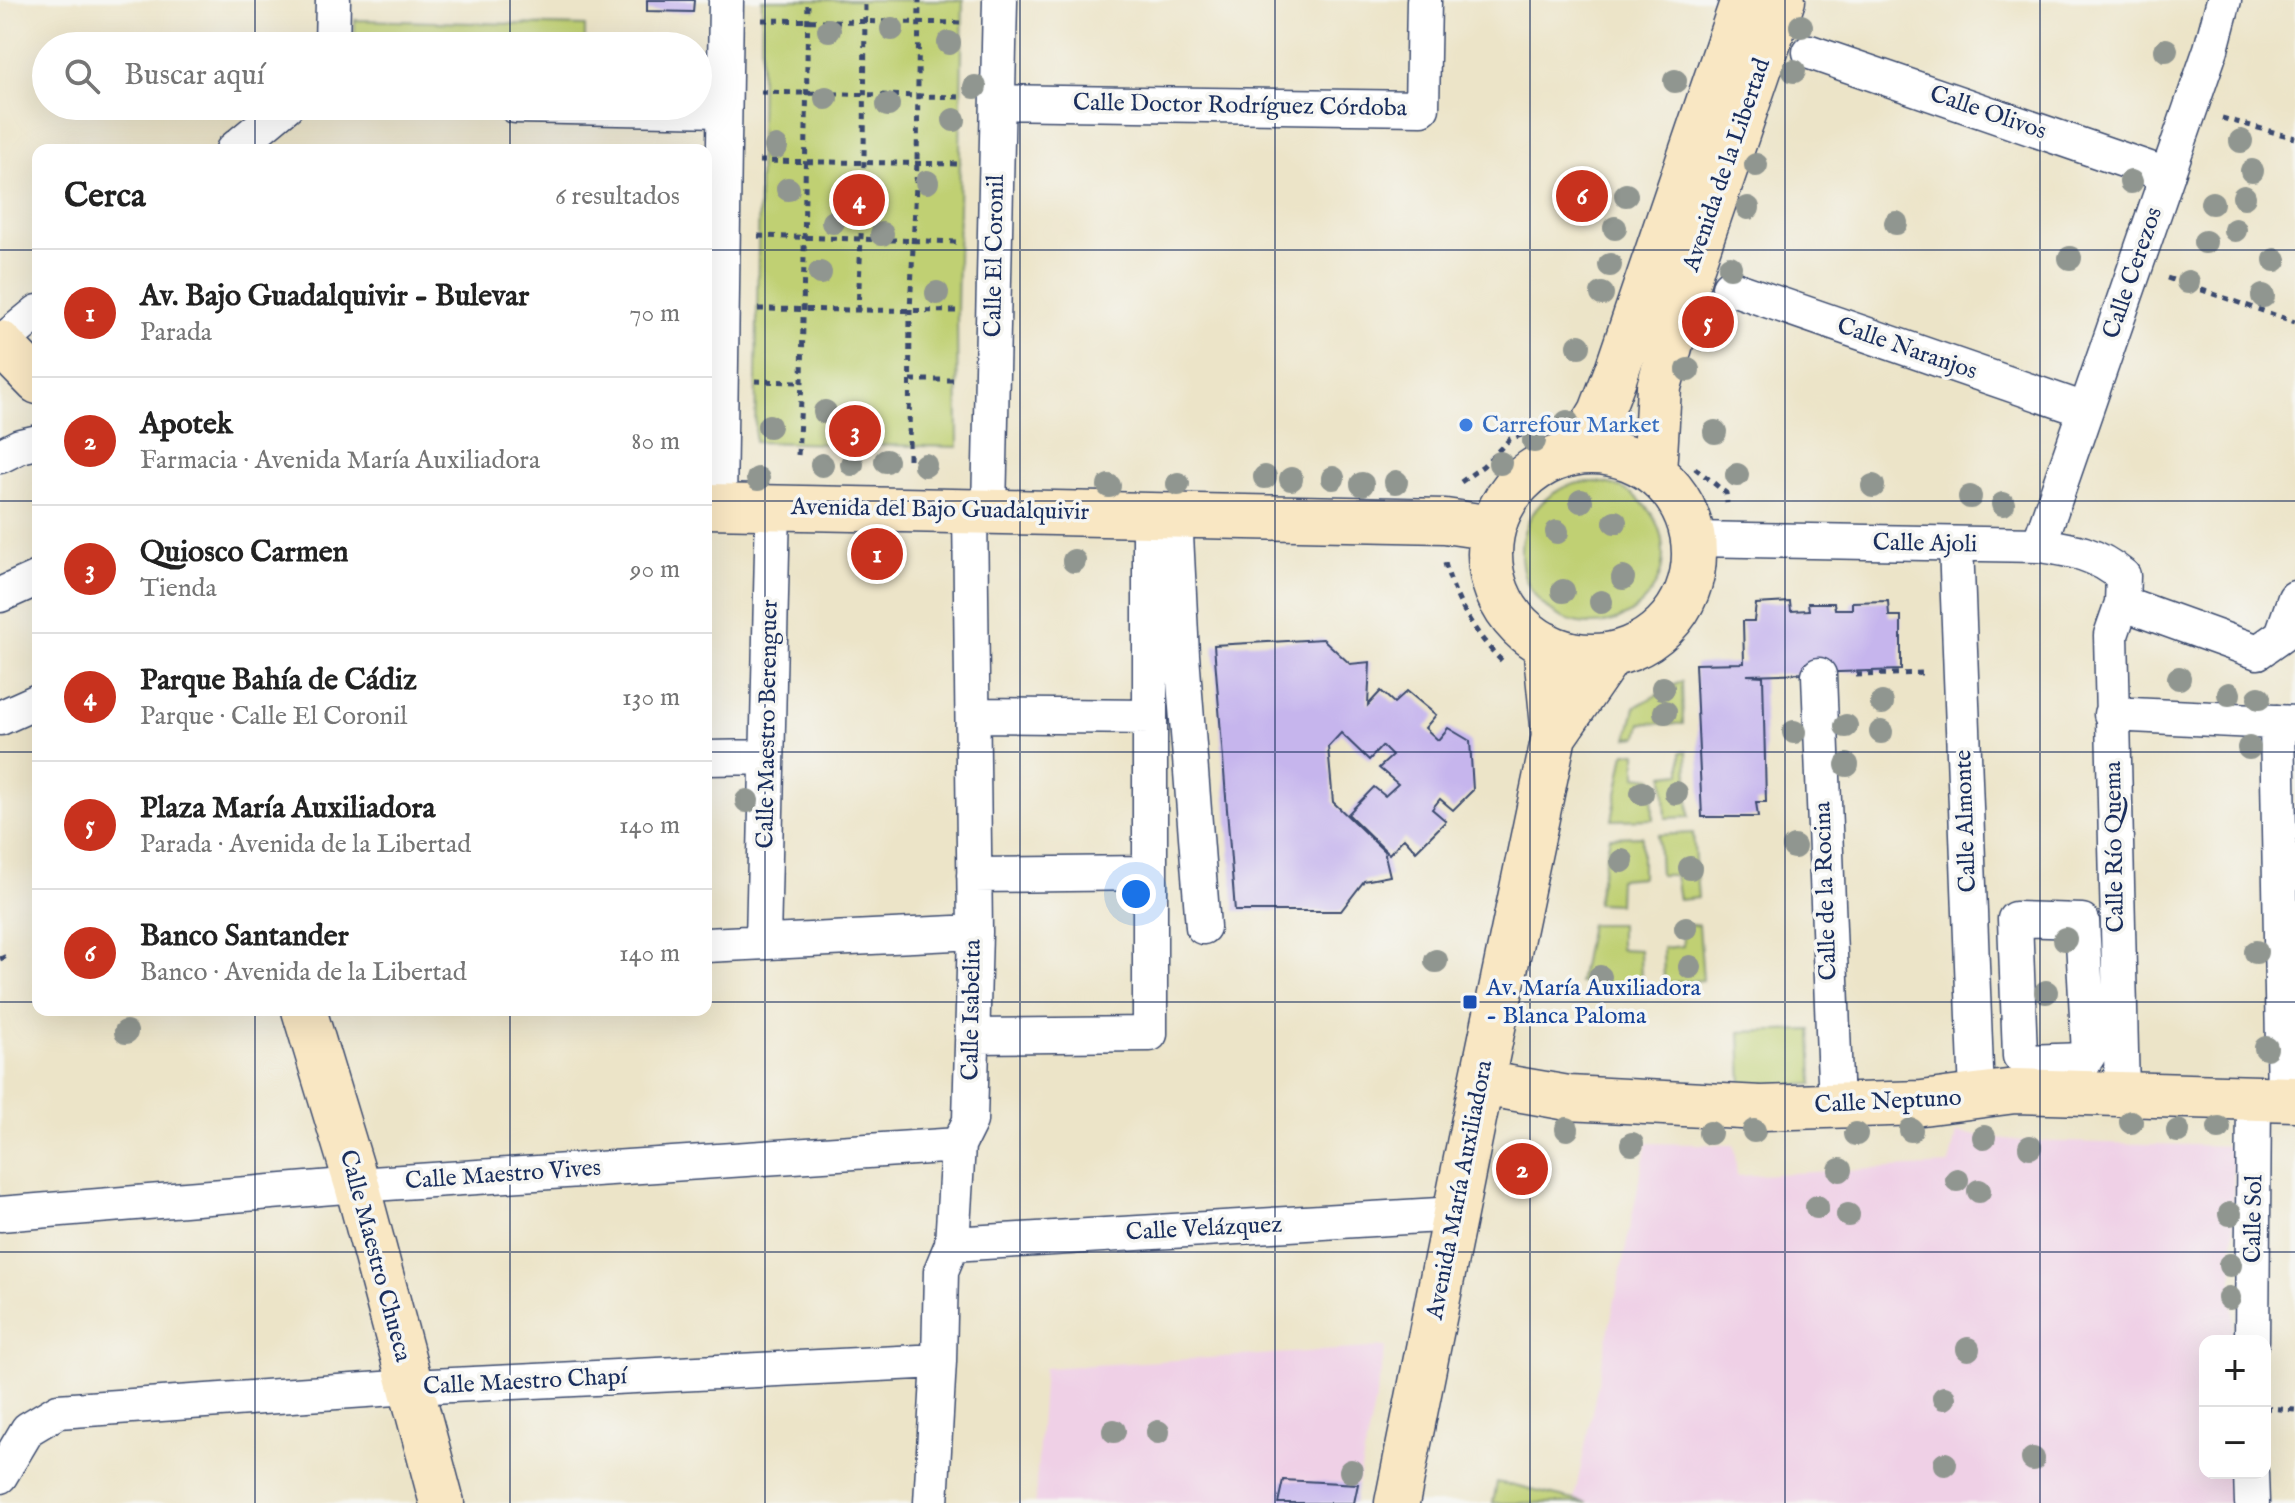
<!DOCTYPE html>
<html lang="es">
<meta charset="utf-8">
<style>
body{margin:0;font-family:"IM FELL English",serif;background:#f6f6f6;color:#222}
.controls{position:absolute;right:24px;bottom:24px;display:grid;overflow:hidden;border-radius:16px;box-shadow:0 8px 32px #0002}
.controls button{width:72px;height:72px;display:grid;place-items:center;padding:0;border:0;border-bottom:2px solid #e0e0e0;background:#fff;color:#222;font:40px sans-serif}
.you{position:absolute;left:1136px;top:894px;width:28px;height:28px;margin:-20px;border:6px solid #fff;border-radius:50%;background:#1a73e8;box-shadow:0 0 0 12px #1a73e833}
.badge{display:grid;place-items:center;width:52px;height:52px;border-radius:50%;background:#c8321e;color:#fff;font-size:26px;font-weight:700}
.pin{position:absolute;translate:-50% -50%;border:4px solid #fff;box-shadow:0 2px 8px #0006}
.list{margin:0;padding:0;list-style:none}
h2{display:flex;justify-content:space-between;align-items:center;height:104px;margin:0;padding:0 32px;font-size:34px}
h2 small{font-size:26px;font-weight:400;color:#767676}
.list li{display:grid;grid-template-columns:52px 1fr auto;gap:24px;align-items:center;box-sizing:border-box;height:128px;padding:0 32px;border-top:2px solid #e0e0e0}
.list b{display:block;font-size:30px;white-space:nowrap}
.list p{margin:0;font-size:26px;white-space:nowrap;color:#767676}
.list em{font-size:26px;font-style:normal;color:#767676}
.icon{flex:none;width:44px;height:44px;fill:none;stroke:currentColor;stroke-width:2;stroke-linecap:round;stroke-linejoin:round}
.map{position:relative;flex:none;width:2295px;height:1503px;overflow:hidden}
.search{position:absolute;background:#fff;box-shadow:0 8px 32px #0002;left:32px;top:32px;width:680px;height:88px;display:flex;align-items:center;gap:20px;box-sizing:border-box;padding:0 28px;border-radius:44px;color:#767676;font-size:30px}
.panel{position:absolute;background:#fff;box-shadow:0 8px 32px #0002;left:32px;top:144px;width:680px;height:872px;border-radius:16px}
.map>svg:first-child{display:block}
</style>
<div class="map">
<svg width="2295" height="1503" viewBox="0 0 2295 1503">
<rect width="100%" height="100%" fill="#f6f6f2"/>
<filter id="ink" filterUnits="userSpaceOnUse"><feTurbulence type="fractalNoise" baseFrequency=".0125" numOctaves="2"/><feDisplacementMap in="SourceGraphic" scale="16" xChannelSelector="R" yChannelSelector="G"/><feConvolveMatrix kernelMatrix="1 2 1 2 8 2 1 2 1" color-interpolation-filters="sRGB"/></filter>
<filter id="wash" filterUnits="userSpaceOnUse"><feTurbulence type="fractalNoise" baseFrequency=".006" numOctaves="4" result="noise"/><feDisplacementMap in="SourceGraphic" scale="32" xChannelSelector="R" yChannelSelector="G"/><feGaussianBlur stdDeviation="1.8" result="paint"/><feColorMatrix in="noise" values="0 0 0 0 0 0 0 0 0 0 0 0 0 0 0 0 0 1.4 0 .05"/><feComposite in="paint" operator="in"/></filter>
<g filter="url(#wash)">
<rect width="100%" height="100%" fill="#ece4c8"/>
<path fill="#efd0e6" d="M 1956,1133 L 2023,1141 L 2233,1146 L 2233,1341 L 2205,1341 L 2205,1473 L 2233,1473 L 2233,1503 L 1587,1503 L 1574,1500 L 1647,1143 L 1734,1145 L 1737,1176 L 1949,1165 Z
M 1386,1347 L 1358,1484 L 1283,1480 L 1278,1503 L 1035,1503 L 1044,1368 Z"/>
<path fill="#c0d073" stroke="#6e8068" stroke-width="2" d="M 762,0 L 963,0 L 957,311 L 958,447 L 755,442 Z
M 355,20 L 585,26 L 585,46 L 354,46 Z
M1521 553a71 71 0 1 1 142 0a71 71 0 1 1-142 0Z
M 1682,681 L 1683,724 L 1641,723 L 1638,737 L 1628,738 L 1635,707 Z
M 1687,751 L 1689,817 L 1666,818 L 1664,775 L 1681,773 L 1681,752 Z
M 1625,753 L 1636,753 L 1636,776 L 1652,778 L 1653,819 L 1612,820 Z
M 1693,833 L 1698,898 L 1679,900 L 1675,875 L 1660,875 L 1658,835 Z
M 1642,836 L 1642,877 L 1619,879 L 1618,904 L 1596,903 L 1610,837 Z
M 1590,924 L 1620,924 L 1620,949 L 1640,950 L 1641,983 L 1579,983 Z
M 1682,925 L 1699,925 L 1703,980 L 1664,983 L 1663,948 L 1683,946 Z
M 1811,1030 L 1813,1084 L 1742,1087 L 1740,1032 Z
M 1497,1482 L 1587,1503 L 1493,1503 Z"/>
<g id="blocks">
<path fill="#c6b5ed" d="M 647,0 L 694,0 L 693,12 L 647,11 Z
M 1888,601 L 1889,616 L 1901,616 L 1901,670 L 1747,675 L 1763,676 L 1766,802 L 1756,802 L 1758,817 L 1702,817 L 1695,664 L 1744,663 L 1743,621 L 1754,621 L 1756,604 L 1790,602 L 1791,611 L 1809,610 L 1808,603 L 1834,603 L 1835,609 L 1852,609 L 1852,602 Z
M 1323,639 L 1350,664 L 1370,662 L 1368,705 L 1381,691 L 1394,703 L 1407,691 L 1436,715 L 1425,728 L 1438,740 L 1448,728 L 1470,741 L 1473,790 L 1453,810 L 1440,799 L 1432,809 L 1446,821 L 1416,851 L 1404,838 L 1389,854 L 1348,814 L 1374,787 L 1385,796 L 1398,784 L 1379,768 L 1392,756 L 1382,746 L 1369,760 L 1341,733 L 1328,747 L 1333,802 L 1384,851 L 1390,876 L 1364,881 L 1341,911 L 1235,911 L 1214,645 Z
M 1283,1480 L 1358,1484 L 1354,1503 L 1278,1503 Z"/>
</g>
</g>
<g filter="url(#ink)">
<use href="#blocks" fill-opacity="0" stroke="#3a4a6e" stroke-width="2"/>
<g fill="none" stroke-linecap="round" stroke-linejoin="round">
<g stroke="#3a4a6e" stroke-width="37">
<path id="street" d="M 332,46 L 333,0
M 1810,52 L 2167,175
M 998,102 L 1422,108 L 1424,0
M 515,106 L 722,110
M 233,150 L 286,106
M 1729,287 L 2085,410
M 0,343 L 38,312
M 0,456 L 20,446 L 38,442
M 719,506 L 726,0
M 989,511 L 1000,0
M 1175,515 L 1182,655 L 1203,927
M 1693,539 L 2039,545 C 2074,550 2095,553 2123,576 L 2122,603 L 2111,635 L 2122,1093
M 1956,545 L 1977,1096
M 2039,545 L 2211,49 L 2224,0
M 0,595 L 38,578
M 2122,603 L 2258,652 L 2282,635 L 2295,598
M 1819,675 L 1836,1106
M 2111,714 L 2295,723
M 973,715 L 1150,717
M 0,718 L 38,701
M 2277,722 L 2284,1099
M 706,758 L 767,757
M 974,875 L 1150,873
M 2015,919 L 2082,921 L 2089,1054 L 2085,1060 L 2026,1062 L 2020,1056 Z
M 763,942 L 773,507
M 706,945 L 975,932
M 972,1036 L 1150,1034 L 1150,515
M 0,1214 L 357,1185 L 958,1145
M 952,1244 L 1456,1214
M 2252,1341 L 2254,1098
M 2251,1473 L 2252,1503
M 0,1476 L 28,1429 L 58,1411 L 411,1387 L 939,1361
M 931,1503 L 939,1361 L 941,1271 L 952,1244 L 958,1145 L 970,1121 L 975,932 L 970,511"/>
</g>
<g stroke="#3a4a6e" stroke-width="47">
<path id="secondary" d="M 0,343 L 38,382
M1490 554a102 102 0 1 1 204 0a102 102 0 1 1-204 0Z
M 1576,453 L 1601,412 L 1616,373 L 1743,0
M 1654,473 L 1659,387 L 1692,266 L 1783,0
M 706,506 L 1445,521 L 1493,528
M 1554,736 L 1610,655
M 304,1010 L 357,1185 L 442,1503
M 1482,1083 L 1568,1098 L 1761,1108 L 1922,1103 L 2015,1091 L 2295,1099
M 1397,1503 L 1475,1114 L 1554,736 L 1545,644"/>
</g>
<path stroke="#3a4a6e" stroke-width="5" stroke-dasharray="6 6" stroke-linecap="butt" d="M 762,20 L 964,23
M 761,92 L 962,97
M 2222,118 L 2295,138
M 759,161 L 961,164
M 758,236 L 960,242
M 2167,278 L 2295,322
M 758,309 L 960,311
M 858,311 L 864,163 L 865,0
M 911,380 L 958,380
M 755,381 L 802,382
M 798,455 L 802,382 L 808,0
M 909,459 L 910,311 L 917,163 L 919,0
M 1695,468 L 1726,493 L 1727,503
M 1461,482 L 1483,466 L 1510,439 L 1544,427
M 1445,563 C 1455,601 1476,636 1504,663
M 1856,675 L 1926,673
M 0,959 L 7,956
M 2265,1408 L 2295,1410"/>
<use href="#street" stroke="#fff" stroke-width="34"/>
<use href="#secondary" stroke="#f9e7c3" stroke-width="44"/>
</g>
<g fill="#909690">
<circle cx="1801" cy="26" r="12"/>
<circle cx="892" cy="29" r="12"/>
<circle cx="829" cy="30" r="12"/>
<circle cx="949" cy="43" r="12"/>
<circle cx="2166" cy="50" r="12"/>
<circle cx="1794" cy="71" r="12"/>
<circle cx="1675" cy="81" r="12"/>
<circle cx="975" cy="87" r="12"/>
<circle cx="826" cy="98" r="12"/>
<circle cx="888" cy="105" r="12"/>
<circle cx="954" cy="120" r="12"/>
<circle cx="2241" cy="141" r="12"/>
<circle cx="776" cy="147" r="12"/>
<circle cx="1756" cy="165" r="12"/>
<circle cx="2252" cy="171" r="12"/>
<circle cx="927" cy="182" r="12"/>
<circle cx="2131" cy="182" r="12"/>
<circle cx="788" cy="189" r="12"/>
<circle cx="1626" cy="195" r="12"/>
<circle cx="2244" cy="197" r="12"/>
<circle cx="2212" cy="203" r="12"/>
<circle cx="1748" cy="208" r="12"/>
<circle cx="833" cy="222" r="12"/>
<circle cx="1896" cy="223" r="12"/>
<circle cx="1615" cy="228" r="12"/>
<circle cx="2235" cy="230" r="12"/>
<circle cx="882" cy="234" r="12"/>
<circle cx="2205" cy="242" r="12"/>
<circle cx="2070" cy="258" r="12"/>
<circle cx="2275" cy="260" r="12"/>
<circle cx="1610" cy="265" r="12"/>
<circle cx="1730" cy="267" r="12"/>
<circle cx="820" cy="273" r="12"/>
<circle cx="2188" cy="282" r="12"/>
<circle cx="937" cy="293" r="12"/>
<circle cx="1602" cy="294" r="12"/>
<circle cx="2263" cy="296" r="12"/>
<circle cx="1713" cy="307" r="12"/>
<circle cx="1703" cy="339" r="12"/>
<circle cx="1579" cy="346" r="12"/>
<circle cx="1688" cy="370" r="12"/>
<circle cx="825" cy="412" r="12"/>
<circle cx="1567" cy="422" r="12"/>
<circle cx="769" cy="426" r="12"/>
<circle cx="1715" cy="432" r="12"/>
<circle cx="1534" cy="441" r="12"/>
<circle cx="886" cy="461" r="12"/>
<circle cx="1500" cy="463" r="12"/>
<circle cx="852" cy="464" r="12"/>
<circle cx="822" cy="465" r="12"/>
<circle cx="925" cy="465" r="12"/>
<circle cx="1737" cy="475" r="12"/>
<circle cx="1265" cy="477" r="12"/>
<circle cx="1333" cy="478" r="12"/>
<circle cx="758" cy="479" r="12"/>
<circle cx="1291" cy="479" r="12"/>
<circle cx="1396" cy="482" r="12"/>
<circle cx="1178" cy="484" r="12"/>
<circle cx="1362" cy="484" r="12"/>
<circle cx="1109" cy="486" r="12"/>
<circle cx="1873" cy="486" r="12"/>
<circle cx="1970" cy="497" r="12"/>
<circle cx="1581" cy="501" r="12"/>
<circle cx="2003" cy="504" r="12"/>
<circle cx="1615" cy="522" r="12"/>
<circle cx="1557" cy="532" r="12"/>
<circle cx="1074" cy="561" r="12"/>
<circle cx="1623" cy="578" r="12"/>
<circle cx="1563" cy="591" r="12"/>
<circle cx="1601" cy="602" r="12"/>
<circle cx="2179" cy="678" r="12"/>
<circle cx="1663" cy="688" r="12"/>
<circle cx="2229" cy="694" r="12"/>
<circle cx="2259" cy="698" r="12"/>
<circle cx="1882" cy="703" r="12"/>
<circle cx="1665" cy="712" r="12"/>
<circle cx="1846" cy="726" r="12"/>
<circle cx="1794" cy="732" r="12"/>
<circle cx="1881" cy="732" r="12"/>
<circle cx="2249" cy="748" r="12"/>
<circle cx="1847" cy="765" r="12"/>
<circle cx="1642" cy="793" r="12"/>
<circle cx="1676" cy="793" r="12"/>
<circle cx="747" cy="801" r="12"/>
<circle cx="1794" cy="847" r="12"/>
<circle cx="1622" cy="861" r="12"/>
<circle cx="1690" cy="868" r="12"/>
<circle cx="1686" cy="928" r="12"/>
<circle cx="2065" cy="939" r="12"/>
<circle cx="2256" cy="952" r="12"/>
<circle cx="1436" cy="961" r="12"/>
<circle cx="1690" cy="967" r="12"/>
<circle cx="1600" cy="977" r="12"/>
<circle cx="2046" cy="992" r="12"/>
<circle cx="126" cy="1032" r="12"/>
<circle cx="2266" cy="1048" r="12"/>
<circle cx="2131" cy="1122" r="12"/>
<circle cx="2219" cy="1128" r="12"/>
<circle cx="1567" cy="1129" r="12"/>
<circle cx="1911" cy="1130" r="12"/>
<circle cx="1754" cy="1131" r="12"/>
<circle cx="2178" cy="1131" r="12"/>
<circle cx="1710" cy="1133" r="12"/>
<circle cx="1856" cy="1134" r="12"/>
<circle cx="1984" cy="1137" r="12"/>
<circle cx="1632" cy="1144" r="12"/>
<circle cx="2030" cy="1147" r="12"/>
<circle cx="1840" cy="1170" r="12"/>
<circle cx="1957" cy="1180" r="12"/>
<circle cx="1979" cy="1191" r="12"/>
<circle cx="1817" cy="1207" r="12"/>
<circle cx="2230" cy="1214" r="12"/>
<circle cx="1848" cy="1215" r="12"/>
<circle cx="2230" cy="1265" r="12"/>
<circle cx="2229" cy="1298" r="12"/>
<circle cx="1968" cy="1349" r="12"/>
<circle cx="1944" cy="1398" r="12"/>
<circle cx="1114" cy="1431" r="12"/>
<circle cx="1158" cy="1432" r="12"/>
<circle cx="2033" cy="1459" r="12"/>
<circle cx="1945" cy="1464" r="12"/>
<circle cx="1351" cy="1471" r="12"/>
</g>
</g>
<path fill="none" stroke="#1b2f5e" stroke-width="2" stroke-opacity="0.55" d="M 255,0 L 255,46M 510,0 L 510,46M 765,0 L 765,1503M 1020,0 L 1020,1503M 1275,0 L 1275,1503M 1530,0 L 1530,1503M 1785,0 L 1785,1503M 2040,0 L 2040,1503M 255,106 L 255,150M 510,106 L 510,150M 0,250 L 38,250M 706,250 L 2295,250M 0,501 L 38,501M 706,501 L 2295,501M 0,752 L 38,752M 706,752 L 2295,752M 0,1002 L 38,1002M 706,1002 L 2295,1002M 255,1010 L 255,1503M 510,1010 L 510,1503M 0,1252 L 2295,1252"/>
<circle fill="#3f7fe0" stroke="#f6f6f2" stroke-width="3" cx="1466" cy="425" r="8"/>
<rect fill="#1a4fb4" stroke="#f6f6f2" stroke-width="3" x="1462" y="994" width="16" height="16" rx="4"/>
<g text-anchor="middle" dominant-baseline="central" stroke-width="7" stroke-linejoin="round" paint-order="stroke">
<g font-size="24" fill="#1b2f5e" stroke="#f6f6f2">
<text transform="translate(1240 106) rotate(1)">Calle Doctor Rodríguez Córdoba</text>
<text transform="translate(1988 113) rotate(19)">Calle Olivos</text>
<text transform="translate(1727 165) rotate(-71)">Avenida de la Libertad</text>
<text transform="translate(995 256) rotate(-89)">Calle El Coronil</text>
<text transform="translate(2133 273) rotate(-71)">Calle Cerezos</text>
<text transform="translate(1907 349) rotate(19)">Calle Naranjos</text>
<text transform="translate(940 510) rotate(1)">Avenida del Bajo Guadalquivir</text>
<text transform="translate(1925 544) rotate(1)">Calle Ajoli</text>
<text transform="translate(768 724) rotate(-89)">Calle Maestro Berenguer</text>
<text transform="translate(1966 821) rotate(-92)">Calle Almonte</text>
<text transform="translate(2115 847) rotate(-91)">Calle Río Quema</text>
<text transform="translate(1826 891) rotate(-92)">Calle de la Rocina</text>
<text transform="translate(972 1010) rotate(-89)">Calle Isabelita</text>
<text transform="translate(1888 1102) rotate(-3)">Calle Neptuno</text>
<text transform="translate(503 1175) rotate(-4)">Calle Maestro Vives</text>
<text transform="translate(1460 1190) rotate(-79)">Avenida María Auxiliadora</text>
<text transform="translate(2254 1219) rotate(-89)">Calle Sol</text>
<text transform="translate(1204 1229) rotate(-3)">Calle Velázquez</text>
<text transform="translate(375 1256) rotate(75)">Calle Maestro Chueca</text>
<text transform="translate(525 1382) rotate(-3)">Calle Maestro Chapí</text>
</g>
<g font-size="24" fill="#366cbe" stroke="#f6f6f2" text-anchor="start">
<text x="1482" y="425">Carrefour Market</text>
</g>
<g font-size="24" fill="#164399" stroke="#f6f6f2" text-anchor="start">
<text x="1486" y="988">Av. María Auxiliadora<tspan x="1486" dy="28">- Blanca Paloma</tspan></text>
</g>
</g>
</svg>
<div class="controls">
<button>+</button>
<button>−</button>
</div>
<div class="you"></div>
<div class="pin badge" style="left:877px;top:554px">1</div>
<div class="pin badge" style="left:1522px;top:1169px">2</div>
<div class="pin badge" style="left:855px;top:431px">3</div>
<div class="pin badge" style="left:859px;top:200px">4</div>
<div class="pin badge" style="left:1708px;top:322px">5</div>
<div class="pin badge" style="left:1582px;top:196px">6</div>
<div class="search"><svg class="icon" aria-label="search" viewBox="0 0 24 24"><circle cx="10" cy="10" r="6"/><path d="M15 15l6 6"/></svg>Buscar aquí</div>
<section class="panel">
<h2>Cerca<small>6 resultados</small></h2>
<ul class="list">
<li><span class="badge">1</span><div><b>Av. Bajo Guadalquivir - Bulevar</b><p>Parada</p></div><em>70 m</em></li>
<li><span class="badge">2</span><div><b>Apotek</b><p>Farmacia · Avenida María Auxiliadora</p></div><em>80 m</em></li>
<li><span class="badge">3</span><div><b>Quiosco Carmen</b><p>Tienda</p></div><em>90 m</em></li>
<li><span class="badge">4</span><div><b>Parque Bahía de Cádiz</b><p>Parque · Calle El Coronil</p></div><em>130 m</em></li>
<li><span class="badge">5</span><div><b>Plaza María Auxiliadora</b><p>Parada · Avenida de la Libertad</p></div><em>140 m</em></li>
<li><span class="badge">6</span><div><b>Banco Santander</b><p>Banco · Avenida de la Libertad</p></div><em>140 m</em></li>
</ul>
</section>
</div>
